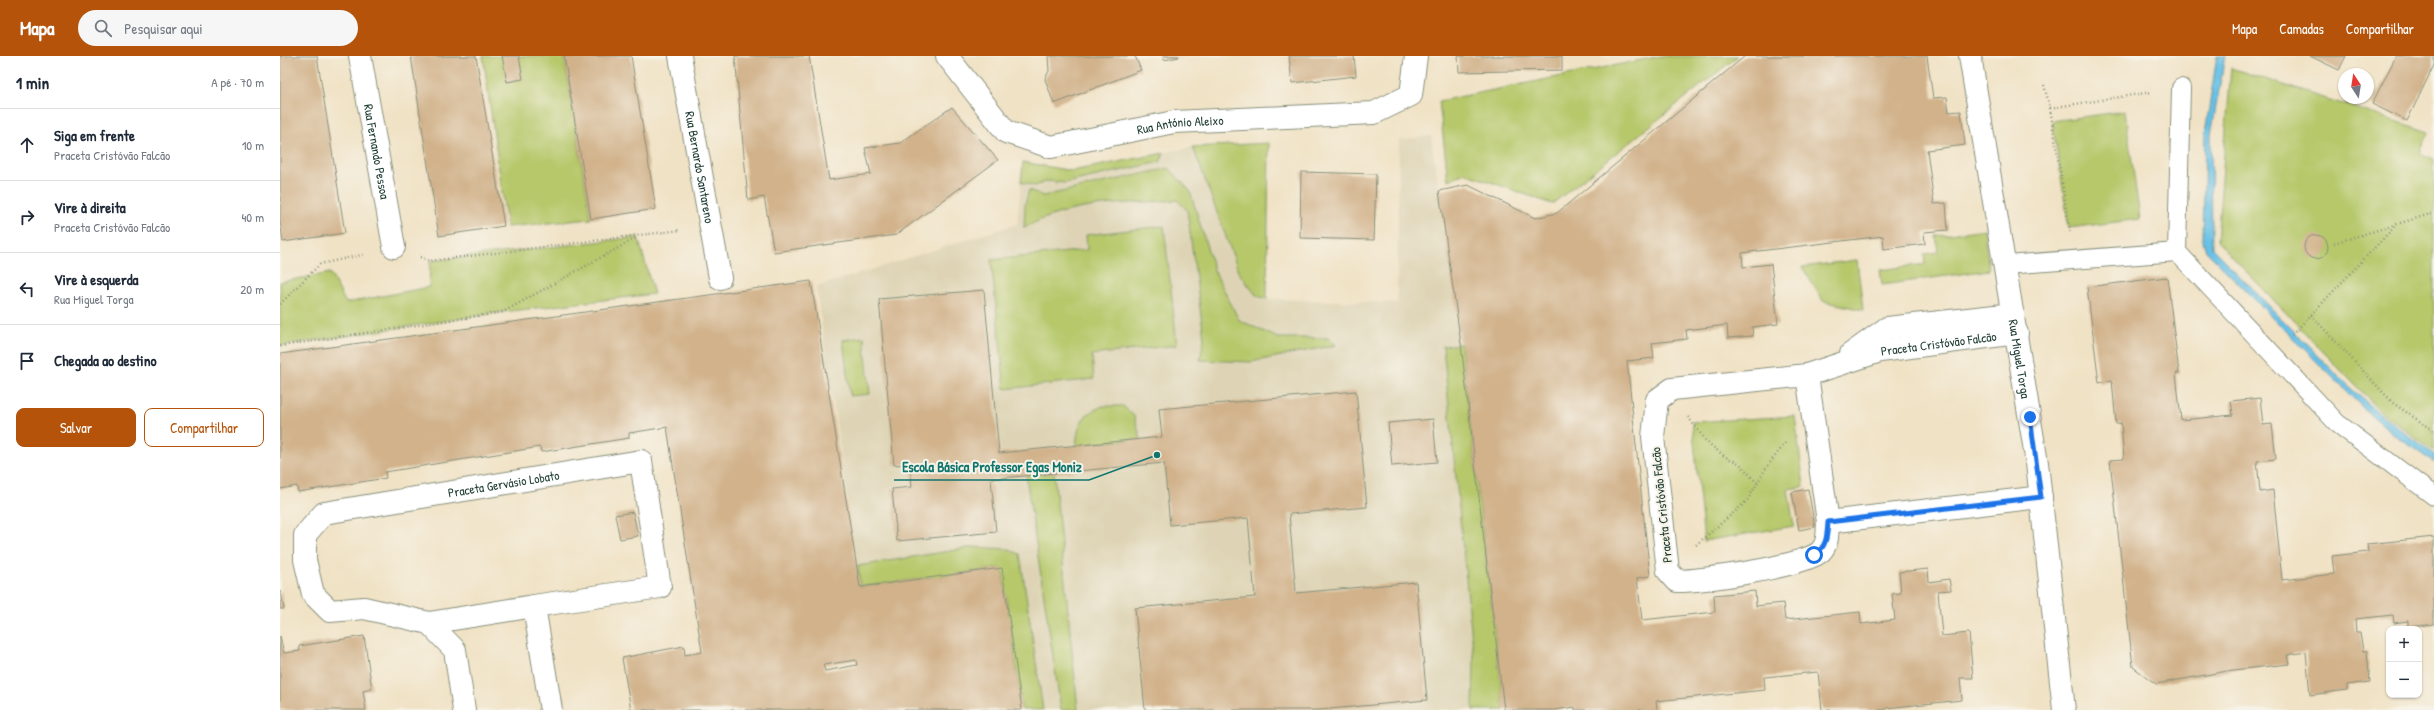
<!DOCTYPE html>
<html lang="pt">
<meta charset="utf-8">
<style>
body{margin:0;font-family:"Patrick Hand",sans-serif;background:#f6f6f7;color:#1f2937}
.controls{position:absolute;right:12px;bottom:12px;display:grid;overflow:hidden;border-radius:8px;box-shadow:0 1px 3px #0004}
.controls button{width:36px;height:36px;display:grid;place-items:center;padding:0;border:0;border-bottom:1px solid #e0e1e3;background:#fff;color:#1f2937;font:20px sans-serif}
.compass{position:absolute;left:2058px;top:12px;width:36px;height:36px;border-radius:50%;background:#fff;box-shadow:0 1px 3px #0004;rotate:348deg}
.stop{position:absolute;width:12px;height:12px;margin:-9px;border:3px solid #1a73e8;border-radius:50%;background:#fff}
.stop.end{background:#1a73e8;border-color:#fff;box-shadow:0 1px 4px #0008}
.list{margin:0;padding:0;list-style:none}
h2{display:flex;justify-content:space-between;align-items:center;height:52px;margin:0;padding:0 16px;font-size:17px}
h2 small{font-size:13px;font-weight:400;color:#747a83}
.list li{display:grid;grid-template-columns:26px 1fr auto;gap:12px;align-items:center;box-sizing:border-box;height:72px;padding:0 16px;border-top:1px solid #e0e1e3}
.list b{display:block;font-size:15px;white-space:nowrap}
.list p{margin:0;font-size:13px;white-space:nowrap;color:#747a83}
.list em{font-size:13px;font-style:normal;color:#747a83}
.actions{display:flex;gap:8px;padding:12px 16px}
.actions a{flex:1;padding:9px 0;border:1px solid #b45309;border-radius:8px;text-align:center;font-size:14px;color:#b45309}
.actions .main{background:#b45309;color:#fff}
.icon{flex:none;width:22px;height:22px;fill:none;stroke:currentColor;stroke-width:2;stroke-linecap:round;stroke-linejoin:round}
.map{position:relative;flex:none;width:2154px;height:654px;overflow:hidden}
header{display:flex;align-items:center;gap:24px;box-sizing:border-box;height:56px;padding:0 20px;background:#b45309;color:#fff}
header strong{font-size:19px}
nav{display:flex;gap:22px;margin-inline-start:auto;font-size:14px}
.search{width:280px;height:36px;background:#f6f6f7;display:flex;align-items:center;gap:10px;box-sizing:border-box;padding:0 14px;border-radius:22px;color:#747a83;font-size:15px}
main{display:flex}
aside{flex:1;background:#fff}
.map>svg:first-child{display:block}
</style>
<header>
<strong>Mapa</strong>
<div class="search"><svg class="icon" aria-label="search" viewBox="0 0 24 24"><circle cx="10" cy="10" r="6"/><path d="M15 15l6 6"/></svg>Pesquisar aqui</div>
<nav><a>Mapa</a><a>Camadas</a><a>Compartilhar</a></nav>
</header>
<main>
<aside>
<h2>1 min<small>A pé · 70 m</small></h2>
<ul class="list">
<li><svg class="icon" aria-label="ahead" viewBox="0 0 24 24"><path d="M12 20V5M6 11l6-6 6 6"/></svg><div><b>Siga em frente</b><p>Praceta Cristóvão Falcão</p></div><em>10 m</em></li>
<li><svg class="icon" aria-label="right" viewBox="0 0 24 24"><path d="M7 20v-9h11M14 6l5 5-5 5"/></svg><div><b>Vire à direita</b><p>Praceta Cristóvão Falcão</p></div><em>40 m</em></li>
<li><svg class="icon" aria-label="left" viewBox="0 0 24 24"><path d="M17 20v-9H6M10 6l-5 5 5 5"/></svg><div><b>Vire à esquerda</b><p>Rua Miguel Torga</p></div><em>20 m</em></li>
<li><svg class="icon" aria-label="arrive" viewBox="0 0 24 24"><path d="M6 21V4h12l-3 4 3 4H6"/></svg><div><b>Chegada ao destino</b></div></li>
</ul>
<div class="actions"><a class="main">Salvar</a><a>Compartilhar</a></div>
</aside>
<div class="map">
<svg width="2154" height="654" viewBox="0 0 2154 654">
<rect width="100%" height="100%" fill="#f7f3e8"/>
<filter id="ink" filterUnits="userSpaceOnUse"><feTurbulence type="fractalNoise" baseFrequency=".025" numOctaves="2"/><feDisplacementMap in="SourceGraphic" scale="8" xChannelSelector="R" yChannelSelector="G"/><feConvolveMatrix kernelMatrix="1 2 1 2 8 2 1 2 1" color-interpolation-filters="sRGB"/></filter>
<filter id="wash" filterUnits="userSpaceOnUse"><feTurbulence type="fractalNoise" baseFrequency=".012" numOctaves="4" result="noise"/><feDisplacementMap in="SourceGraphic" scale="16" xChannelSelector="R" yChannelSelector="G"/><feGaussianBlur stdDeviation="0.9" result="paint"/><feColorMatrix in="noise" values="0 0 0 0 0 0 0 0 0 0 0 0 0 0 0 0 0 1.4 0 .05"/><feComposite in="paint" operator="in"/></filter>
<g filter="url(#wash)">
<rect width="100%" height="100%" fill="#f0e2c5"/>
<path fill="#ded4b5" d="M 1151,80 L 1177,256 L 1224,654 L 742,654 L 722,512 L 580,531 L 536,231 L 737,168 L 743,106 L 792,115 L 913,91 L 989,87 L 987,243 L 1117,247 L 1119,84 Z"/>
<path fill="#b6c86b" stroke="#6a8250" d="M 203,0 L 284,0 L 311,163 L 227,171 Z
M 1381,0 L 1458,0 L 1272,148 L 1185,117 L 1168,124 L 1159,45 Z
M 1951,12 L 2149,76 L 2140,97 L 2154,103 L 2154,395 L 2100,355 L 1937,185 Z
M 1845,55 L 1860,163 L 1789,172 L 1772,65 Z
M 989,87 L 987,243 L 977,240 L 960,219 L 913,91 Z
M 884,97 L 880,106 L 785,127 L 768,125 L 755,130 L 741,126 L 743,106 L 792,115 Z
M 889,112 L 910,135 L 934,214 L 959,264 L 998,282 L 1048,282 L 1056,289 L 971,306 L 920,304 L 924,282 L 907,154 L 897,144 C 846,148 790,146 744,172 L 745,148 L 749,134 L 763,140 Z
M 884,170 L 897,289 L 812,299 L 814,323 L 725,333 L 711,204 L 807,194 L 806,179 Z
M 1704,173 L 1709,214 L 1602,229 L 1600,214 L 1645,208 L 1644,198 L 1658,196 L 1656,180 Z
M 358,181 L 374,238 L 223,256 L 0,290 L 0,226 L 50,217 L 66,247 L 149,231 L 150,205 Z
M 1577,204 L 1583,254 L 1543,245 L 1522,211 Z
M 584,281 L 590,338 L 570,340 L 563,284 Z
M 1181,288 L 1224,654 L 1193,654 L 1194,604 L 1163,290 Z
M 823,350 L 843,350 L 854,360 L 861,383 L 796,389 C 799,366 801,359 823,350 Z
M 1515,360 L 1524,431 L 1508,433 L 1514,470 L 1424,485 L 1412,366 Z
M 774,417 L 798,654 L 781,654 L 746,420 Z
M 694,491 L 727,493 L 740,498 L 763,654 L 742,654 L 722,512 L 580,531 L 578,510 Z"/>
<path fill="#69c1e6" stroke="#447f8d" d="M 1937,0 L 1945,0 L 1931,78 L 1932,192 L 2068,330 L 2099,357 L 2154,398 L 2154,407 L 2113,377 L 2084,353 L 1926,195 L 1923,185 L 1925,78 Z"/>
<g id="blocks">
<path fill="#d1b28b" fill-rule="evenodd" d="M 0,0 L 37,0 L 65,177 L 3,186 L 0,165 Z
M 131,0 L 196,0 L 224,170 L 159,180 Z
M 222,0 L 239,0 L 243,23 L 227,26 Z
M 284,0 L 351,0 L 376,153 L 311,163 Z
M 455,0 L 529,0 L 549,124 L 591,118 L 585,92 L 620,87 L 672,51 L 718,104 L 616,179 L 494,196 L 484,141 L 468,144 Z
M 768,0 L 855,0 L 861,14 L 774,48 L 765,23 L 769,15 Z
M 883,0 L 899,0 L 899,1 L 884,4 Z
M 1009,0 L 1074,0 L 1076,20 L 1012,27 Z
M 1178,0 L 1282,0 L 1282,14 L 1179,16 Z
M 1465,0 L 1647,0 L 1653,42 L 1667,41 L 1669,56 L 1681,55 L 1685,89 L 1647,94 L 1654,148 L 1666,147 L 1668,174 L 1644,176 L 1645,188 L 1604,193 L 1603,180 L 1462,197 L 1463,211 L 1491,208 L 1498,268 L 1472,271 L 1473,280 L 1448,282 L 1447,269 L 1406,274 L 1407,283 L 1372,287 L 1374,302 L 1347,305 L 1370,520 L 1357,522 L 1362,564 L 1435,556 L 1434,539 L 1475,535 L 1476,550 L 1503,547 L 1505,564 L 1580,556 L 1581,568 L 1615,564 L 1612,538 L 1621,537 L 1619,516 L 1648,513 L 1649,526 L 1669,523 L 1671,534 L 1658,535 L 1662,580 L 1689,577 L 1693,622 L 1680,622 L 1682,644 L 1606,652 L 1606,654 L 1542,654 L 1538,616 L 1484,621 L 1485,634 L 1376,645 L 1377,654 L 1295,654 L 1295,651 L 1274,654 L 1224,654 L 1181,288 L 1159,135 L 1188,129 L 1255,162 L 1277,157 Z
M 2030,0 L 2066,0 L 2059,14 Z
M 2116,0 L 2154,0 L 2154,9 L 2127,65 L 2092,48 Z
M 1021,116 L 1096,118 L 1094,184 L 1020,182 Z
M2024 191a12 12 0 1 1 24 0a12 12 0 1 1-24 0Z
M 1887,221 L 1899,317 L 1896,317 L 1901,364 L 1953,359 L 1951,345 L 1980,342 L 1983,369 L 1992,368 L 1996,403 L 1977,405 L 1980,436 L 1993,434 L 2002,524 L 2054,518 L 2052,500 L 2088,496 L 2087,488 L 2154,481 L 2154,568 L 2128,571 L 2128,565 L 2114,567 L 2113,559 L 2075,563 L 2076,576 L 2080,576 L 2083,595 L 2087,595 L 2090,626 L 2067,629 L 2067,634 L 2030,639 L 2026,596 L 2007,599 L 2009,608 L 1953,614 L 1876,628 L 1853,611 L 1830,404 L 1844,403 L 1841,367 L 1836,368 L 1832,324 L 1819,327 L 1807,231 Z
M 531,225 L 580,531 L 722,512 L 742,654 L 351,654 L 342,602 L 404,590 L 405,599 L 422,596 L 387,371 L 349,377 L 349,382 L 261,396 L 260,391 L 105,416 L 106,422 L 18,436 L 17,430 L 0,433 L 0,298 ZM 576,604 L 577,609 L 545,615 L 543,609 Z
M 704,234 L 719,397 L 882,381 L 879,353 L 1076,335 L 1087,451 L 1009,458 L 1016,537 L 1136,526 L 1147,644 L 1039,654 L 865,654 L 855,552 L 975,541 L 968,462 L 890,469 L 884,407 L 711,423 L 716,476 L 617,485 L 612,433 L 632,431 L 630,408 L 614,409 L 599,243 Z
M 1153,363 L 1157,406 L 1112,410 L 1108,367 Z
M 1528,433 L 1535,471 L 1519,474 L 1512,436 Z
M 353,456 L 358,480 L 340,483 L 335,459 Z
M 1,535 L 4,553 L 0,553 L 0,536 Z
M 0,580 L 4,597 L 20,595 L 19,590 L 84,580 L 92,633 L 83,635 L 86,654 L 0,654 Z"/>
</g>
</g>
<g filter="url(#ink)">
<use href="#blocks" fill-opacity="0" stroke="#88907c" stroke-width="1"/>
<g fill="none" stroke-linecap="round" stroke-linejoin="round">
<g stroke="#88907c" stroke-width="20">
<path id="lane" d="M 1897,196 L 2057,367 L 2154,440
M 1726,209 L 1897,196 L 1901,32"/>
</g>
<g stroke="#88907c" stroke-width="24">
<g id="street">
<path id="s1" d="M 80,0 L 114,191"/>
<path id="s2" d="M 400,0 L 440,222"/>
<path id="s3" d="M 667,0 L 726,76 L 771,91 L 894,66 L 1094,57 L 1131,39 L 1136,0"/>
<path id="s4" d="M 1690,0 L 1757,407 L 1784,654"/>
<path d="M 1571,298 L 1607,272 L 1733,258"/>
<path id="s5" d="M 1527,319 L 1548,466 C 1547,476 1549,486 1541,495 C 1527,510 1421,525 1397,525 L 1388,515 L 1373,381 L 1377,344 L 1392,333 L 1527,319 L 1600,295 L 1737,277"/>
<path d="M 1548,466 L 1761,441"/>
<path d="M 149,567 L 254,550"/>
<path id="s6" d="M 184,654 L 175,594 L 149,567 L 84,552 L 50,555 L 33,538 L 25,504 L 25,479 L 44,457 L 361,405 L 380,531 L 254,550 L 271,654"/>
</g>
</g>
<path stroke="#88907c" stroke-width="2.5" stroke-dasharray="1 3" stroke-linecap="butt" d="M 1764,29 L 1770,52 L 1872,36
M 1770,52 L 1790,176
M 2054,187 L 2115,169
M 140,201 L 150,205 L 401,174
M 0,248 L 40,208 L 86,198
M 2031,259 L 2113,347 L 2154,375
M 2012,279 L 2117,168 L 2154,157
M 0,290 L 223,256 L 356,182
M 1408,361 L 1426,385 L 1444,400 L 1460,408 L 1478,428
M 1416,489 L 1467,445 L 1486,412 L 1506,386"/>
<use href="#lane" stroke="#fff" stroke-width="18"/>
<use href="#street" stroke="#fff" stroke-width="22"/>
</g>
</g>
<g fill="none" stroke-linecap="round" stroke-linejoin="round" filter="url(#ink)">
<path stroke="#1a73e8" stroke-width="5" d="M 1534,499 C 1547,491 1547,480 1548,466 L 1761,441 L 1750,361"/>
</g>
<g text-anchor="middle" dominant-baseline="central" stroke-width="4" stroke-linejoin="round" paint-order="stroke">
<g font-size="13" fill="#1f3d34" stroke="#f7f3e8">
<text stroke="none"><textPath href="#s3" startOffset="275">Rua António Aleixo</textPath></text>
<text stroke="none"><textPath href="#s1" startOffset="97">Rua Fernando Pessoa</textPath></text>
<text stroke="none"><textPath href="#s2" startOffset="113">Rua Bernardo Santareno</textPath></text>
<text stroke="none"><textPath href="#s5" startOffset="803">Praceta Cristóvão Falcão</textPath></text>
<text stroke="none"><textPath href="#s4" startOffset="307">Rua Miguel Torga</textPath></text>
<text stroke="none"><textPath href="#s6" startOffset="494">Praceta Gervásio Lobato</textPath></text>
<text transform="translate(1381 449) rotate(-96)">Praceta Cristóvão Falcão</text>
</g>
</g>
<path fill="none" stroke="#0f766e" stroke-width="1.5" d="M877 399L809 424H614"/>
<circle fill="#0f766e" stroke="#f7f3e8" stroke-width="1.5" cx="877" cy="399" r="4"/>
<g font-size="14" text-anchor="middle" font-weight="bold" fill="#0f766e" stroke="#f7f3e8" stroke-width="4" stroke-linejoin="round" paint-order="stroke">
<text x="712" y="416">Escola Básica Professor Egas Moniz</text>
</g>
</svg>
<div class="controls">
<button>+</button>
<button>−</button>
</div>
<svg class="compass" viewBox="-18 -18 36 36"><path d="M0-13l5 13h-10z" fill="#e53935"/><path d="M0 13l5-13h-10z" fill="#747a83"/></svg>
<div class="stop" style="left:1534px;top:499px"></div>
<div class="stop end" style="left:1750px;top:361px"></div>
</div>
</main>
